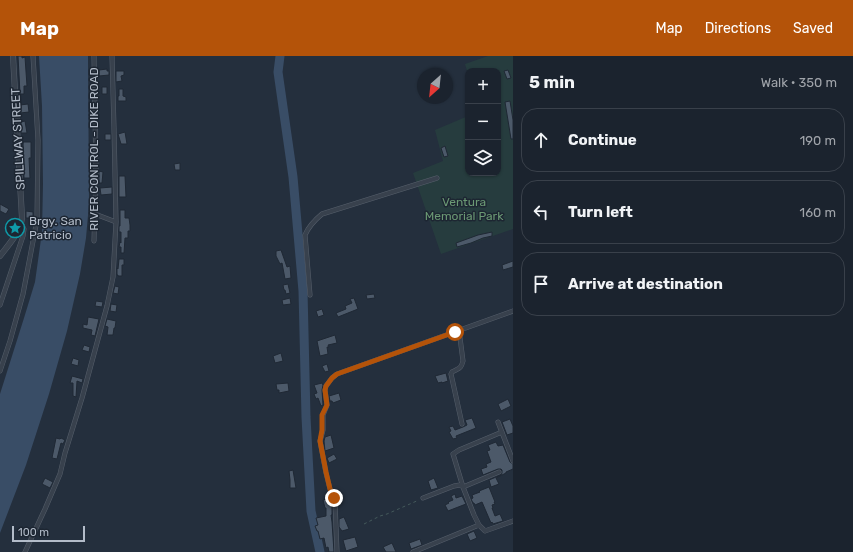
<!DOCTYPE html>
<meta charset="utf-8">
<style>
body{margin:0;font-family:Rubik,sans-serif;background:#282f3a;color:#f1f3f6}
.controls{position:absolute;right:12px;top:12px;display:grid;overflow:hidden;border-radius:8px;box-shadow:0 1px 3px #0004}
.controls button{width:36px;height:36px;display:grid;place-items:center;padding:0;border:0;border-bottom:1px solid #39404a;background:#1b232e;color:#f1f3f6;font:20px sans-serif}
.compass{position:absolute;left:417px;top:12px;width:36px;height:36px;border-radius:50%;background:#1b232e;box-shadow:0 1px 3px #0004;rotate:207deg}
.scale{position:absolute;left:12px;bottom:10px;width:73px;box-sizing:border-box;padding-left:4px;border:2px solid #b3bcc9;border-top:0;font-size:11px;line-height:14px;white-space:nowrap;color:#b3bcc9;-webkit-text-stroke:3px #1d2632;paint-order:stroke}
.stop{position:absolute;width:12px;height:12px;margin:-9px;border:3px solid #b45309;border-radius:50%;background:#fff}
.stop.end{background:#b45309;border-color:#fff;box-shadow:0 1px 4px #0008}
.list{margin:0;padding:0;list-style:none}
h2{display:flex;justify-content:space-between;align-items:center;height:52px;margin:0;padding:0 16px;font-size:17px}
h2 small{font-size:13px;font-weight:400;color:#a0a4aa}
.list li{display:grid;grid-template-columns:26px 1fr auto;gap:12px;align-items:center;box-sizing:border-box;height:64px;margin:0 8px 8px;padding:0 8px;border:1px solid #39404a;border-radius:16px}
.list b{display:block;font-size:15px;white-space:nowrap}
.list em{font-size:13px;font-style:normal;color:#a0a4aa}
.icon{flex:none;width:22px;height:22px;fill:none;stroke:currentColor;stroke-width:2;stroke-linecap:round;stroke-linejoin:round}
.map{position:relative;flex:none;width:513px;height:496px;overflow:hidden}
header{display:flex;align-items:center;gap:24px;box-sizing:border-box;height:56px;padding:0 20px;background:#b45309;color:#fff}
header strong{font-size:19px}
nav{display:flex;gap:22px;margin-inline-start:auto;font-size:14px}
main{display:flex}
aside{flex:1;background:#1b232e}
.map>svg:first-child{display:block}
</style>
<header>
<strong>Map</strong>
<nav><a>Map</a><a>Directions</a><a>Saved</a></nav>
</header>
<main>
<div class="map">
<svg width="513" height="496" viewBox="0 0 513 496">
<rect width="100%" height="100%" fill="#242f3d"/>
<path fill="#263c3e" d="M 488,0 L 513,0 L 513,173 L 441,198 L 413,117 L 443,105 L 435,74 L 468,60 L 468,117 L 498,117 L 498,15 L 468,15 L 468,18 L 465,8 Z"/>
<path fill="#394d66" d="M 39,0 L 88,0 L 89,148 L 86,182 L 80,218 L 67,275 L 49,338 L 26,409 L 0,477 L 0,338 L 24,262 L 35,226 L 42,176 L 43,128 L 42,50 Z"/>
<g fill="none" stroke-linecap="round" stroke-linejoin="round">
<path stroke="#394d66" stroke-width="9" d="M 280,0 L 278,16 L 293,121 L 303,235 L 306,361 L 311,455 L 320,496"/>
</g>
<path fill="#4c5969" stroke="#1f2834" d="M 18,0 L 22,0 L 22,2 L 25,1 L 27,30 L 24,30 L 24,38 L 20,38 Z
M 107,13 L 107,15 L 109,15 L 109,19 L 99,20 L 99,14 Z
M 508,14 L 511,22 L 507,23 L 504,15 Z
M 116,15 L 124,15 L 124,19 L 121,20 L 122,25 L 116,26 Z
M 102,31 L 107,31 L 107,38 L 102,38 Z
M 119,33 L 123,33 L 123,40 L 126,41 L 126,45 L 118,45 L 118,40 L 119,40 Z
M 510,45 L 513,64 L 513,83 L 511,83 L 505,46 Z
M 28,48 L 29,56 L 20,57 L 20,49 Z
M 25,65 L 27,77 L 21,77 L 21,66 Z
M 125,76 L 127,88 L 121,88 L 118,78 Z
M 105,78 L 111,78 L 111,84 L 105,84 Z
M 23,86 L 31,86 L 31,102 L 29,102 L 30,122 L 24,122 Z
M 445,90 L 448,100 L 444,101 L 441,92 Z
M 180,107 L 180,114 L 175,114 L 174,108 Z
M 99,115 L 103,116 L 102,127 L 99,127 Z
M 119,120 L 125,120 L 126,141 L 119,141 Z
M 112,131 L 112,138 L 101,139 L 100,132 Z
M 0,148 L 9,153 L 6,158 L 0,155 Z
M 120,154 L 125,154 L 125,162 L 129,162 L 130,169 L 130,175 L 128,175 L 128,182 L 125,182 L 124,197 L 121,197 L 121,191 L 119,191 L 120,186 L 121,187 L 121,176 L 119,176 L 119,170 L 120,170 Z
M 26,155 L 33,156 L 33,162 L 26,162 Z
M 492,176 L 492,180 L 483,182 L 471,187 L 457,191 L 456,187 L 478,179 Z
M 281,194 L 287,211 L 290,210 L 291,222 L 285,223 L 282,207 L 280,208 L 276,200 L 276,195 Z
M 119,203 L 124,203 L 124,209 L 122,209 L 122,220 L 118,220 L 118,219 L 117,219 L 117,212 L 118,213 Z
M 513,205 L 513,211 L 503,214 L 502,209 Z
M 288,228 L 290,237 L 286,238 L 285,234 L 284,234 L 283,229 Z
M 115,230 L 119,231 L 118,238 L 113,237 Z
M 374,238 L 375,242 L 367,243 L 366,239 Z
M 290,242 L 291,248 L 283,249 L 282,244 Z
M 354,242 L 358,253 L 338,261 L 336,257 L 346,253 L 345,250 L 352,247 L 350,243 Z
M 96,245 L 103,246 L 102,251 L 95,250 Z
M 111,248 L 117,249 L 116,256 L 110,255 Z
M 322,253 L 324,259 L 318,261 L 316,255 Z
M 88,261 L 99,263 L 95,280 L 91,279 L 92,274 L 83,272 L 83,268 L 87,269 Z
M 107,263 L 116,265 L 115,272 L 114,272 L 113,279 L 107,279 L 108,271 L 105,270 Z
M 335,279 L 337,287 L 328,289 L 329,291 L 327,291 L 328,298 L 320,300 L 317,285 Z
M 84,289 L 90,291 L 89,296 L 82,294 Z
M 281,297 L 283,305 L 275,307 L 273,300 Z
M 73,302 L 79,304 L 78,310 L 71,308 Z
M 327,308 L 329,315 L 325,316 L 322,310 Z
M 446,317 L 448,325 L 442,327 L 442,326 L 438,327 L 435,320 Z
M 72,320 L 83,323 L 82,327 L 77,325 L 76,341 L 73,340 L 73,327 L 70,327 Z
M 288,327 L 289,335 L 279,337 L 279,334 L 277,334 L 276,328 Z
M 322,327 L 323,329 L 322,334 L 323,349 L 321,350 L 318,342 L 316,343 L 314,338 L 317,337 L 314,329 Z
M 339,337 L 341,344 L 333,347 L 332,345 L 330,345 L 329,340 Z
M 508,343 L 511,350 L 501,355 L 498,348 Z
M 472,362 L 476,372 L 456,380 L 457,382 L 453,383 L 449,376 L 451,375 L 449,371 L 453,370 L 455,374 L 463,371 L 467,369 L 465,364 Z
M 510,363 L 513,370 L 513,377 L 507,379 L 502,366 Z
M 331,379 L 334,392 L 325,395 L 324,385 L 325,381 Z
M 56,382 L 60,383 L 61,382 L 65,384 L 63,388 L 61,387 L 57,403 L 52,402 Z
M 496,386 L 498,390 L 503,389 L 510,406 L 513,408 L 513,413 L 506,416 L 506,417 L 496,422 L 499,428 L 491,431 L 489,424 L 501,419 L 502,417 L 502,414 L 501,413 L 498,413 L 483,419 L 481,413 L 487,411 L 486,408 L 491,406 L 487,395 L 490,394 L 488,389 Z
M 334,398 L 337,403 L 329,407 L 327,402 Z
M 293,414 L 296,432 L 290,432 L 290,424 L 289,415 Z
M 45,422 L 53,426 L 50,432 L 42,428 Z
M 434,422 L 438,432 L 431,434 L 428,425 Z
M 489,431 L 495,446 L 494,446 L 495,448 L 492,449 L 493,452 L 492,452 L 495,460 L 500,458 L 503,465 L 493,468 L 492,466 L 491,467 L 482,446 L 475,449 L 474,447 L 473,447 L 471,443 L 473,442 L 472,439 L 480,436 L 479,435 Z
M 455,438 L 456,442 L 462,440 L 466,448 L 448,455 L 445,449 L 449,447 L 448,446 L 453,444 L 451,440 Z
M 329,442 L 330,445 L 331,445 L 332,447 L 332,459 L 331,459 L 332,466 L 334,496 L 329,496 L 328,491 L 326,492 L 324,482 L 320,483 L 318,475 L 317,475 L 315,470 L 318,469 L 316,462 L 326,460 L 326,452 L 325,452 L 323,444 Z
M 344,461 L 349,473 L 342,475 L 339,471 L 339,463 Z
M 474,475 L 477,482 L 470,485 L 467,478 Z
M 355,481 L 358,491 L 346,495 L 343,484 Z
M 420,483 L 422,489 L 411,493 L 409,487 Z
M 392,487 L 396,496 L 386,496 L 383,491 Z"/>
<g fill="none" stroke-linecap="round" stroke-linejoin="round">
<g stroke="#565f6b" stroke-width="5">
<path id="minor" d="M 94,0 L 96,117 L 94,185
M 95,158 L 116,166
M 310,239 L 305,179 C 308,172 316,163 322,158 L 437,122
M 0,249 L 23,180 L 24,173 L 21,167
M 459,274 L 463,305 C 461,313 459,312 452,316 L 451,318 L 462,368
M 0,315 L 10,285 L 23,238 L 37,164 L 38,84 L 33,0
M 498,366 L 513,405
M 502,376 L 459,394 L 453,398 L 463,431 L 474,459 L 479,469 L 485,475 L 513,465
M 423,442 L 454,430 L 460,429 L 463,431 L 499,416
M 25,496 L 45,453 L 60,418 L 65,397 L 82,342 L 107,250 L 113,221 L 116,166 L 114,72 L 112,0
M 337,496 L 335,446 L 330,433 L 326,417 L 320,385 L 323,374 L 323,359 L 327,349 L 325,334 L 326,330 L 332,322 L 337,318 L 513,255
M 413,496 L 479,469"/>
</g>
<g stroke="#565f6b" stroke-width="6">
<path id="tertiary" d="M 0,200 C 9,188 20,177 22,162 L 13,0"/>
</g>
<path stroke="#44595b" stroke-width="1" stroke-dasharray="3 3" stroke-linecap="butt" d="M 364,468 L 380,460 L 387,458 L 419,444"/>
<use href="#minor" stroke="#38414d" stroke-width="4"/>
<use href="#tertiary" stroke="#38414d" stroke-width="5"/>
</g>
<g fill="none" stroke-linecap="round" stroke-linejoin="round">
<path stroke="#b45309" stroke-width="5" d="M 334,442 L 330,433 L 326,416 L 320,385 L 322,374 L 322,359 L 327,349 L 325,334 L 326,330 L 332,322 L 337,318 L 455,276"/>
</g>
<defs>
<g id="sight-ring" transform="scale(1)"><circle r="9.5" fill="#1d2632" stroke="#0f9aa8" stroke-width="1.5"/><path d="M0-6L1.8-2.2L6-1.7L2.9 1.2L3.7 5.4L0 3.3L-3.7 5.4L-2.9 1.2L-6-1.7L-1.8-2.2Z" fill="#0f9aa8"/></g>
</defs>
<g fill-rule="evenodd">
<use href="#sight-ring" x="15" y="172"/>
</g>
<g text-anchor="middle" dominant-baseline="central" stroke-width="3" stroke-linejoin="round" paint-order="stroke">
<g font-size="12" fill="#b3bcc9" stroke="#1d2632">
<text transform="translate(18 83) rotate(-93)">SPILLWAY STREET</text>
<text transform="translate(94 93) rotate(-90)">RIVER CONTROL - DIKE ROAD</text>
</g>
<g font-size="12" fill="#6b9974" stroke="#1d2632">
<text x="464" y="146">Ventura<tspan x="464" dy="14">Memorial Park</tspan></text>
</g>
<g font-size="12" fill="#b3bcc9" stroke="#1d2632" text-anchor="start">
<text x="29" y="165">Brgy. San<tspan x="29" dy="14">Patricio</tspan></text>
</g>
</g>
</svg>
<div class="controls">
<button>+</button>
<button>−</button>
<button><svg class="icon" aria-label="layers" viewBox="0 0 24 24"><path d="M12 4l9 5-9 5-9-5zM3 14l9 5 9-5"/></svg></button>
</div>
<svg class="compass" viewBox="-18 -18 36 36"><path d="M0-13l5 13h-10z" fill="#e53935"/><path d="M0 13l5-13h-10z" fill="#a0a4aa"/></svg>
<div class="scale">100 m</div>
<div class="stop" style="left:455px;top:276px"></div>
<div class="stop end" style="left:334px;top:442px"></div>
</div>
<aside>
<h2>5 min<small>Walk · 350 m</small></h2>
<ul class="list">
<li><svg class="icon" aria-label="ahead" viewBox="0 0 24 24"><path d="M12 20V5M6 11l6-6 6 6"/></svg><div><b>Continue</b></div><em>190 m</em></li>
<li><svg class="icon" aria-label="left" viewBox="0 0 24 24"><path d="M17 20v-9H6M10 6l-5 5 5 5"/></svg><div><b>Turn left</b></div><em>160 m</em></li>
<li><svg class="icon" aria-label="arrive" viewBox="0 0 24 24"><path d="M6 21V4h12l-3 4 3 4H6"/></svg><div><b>Arrive at destination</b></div></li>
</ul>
</aside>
</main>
